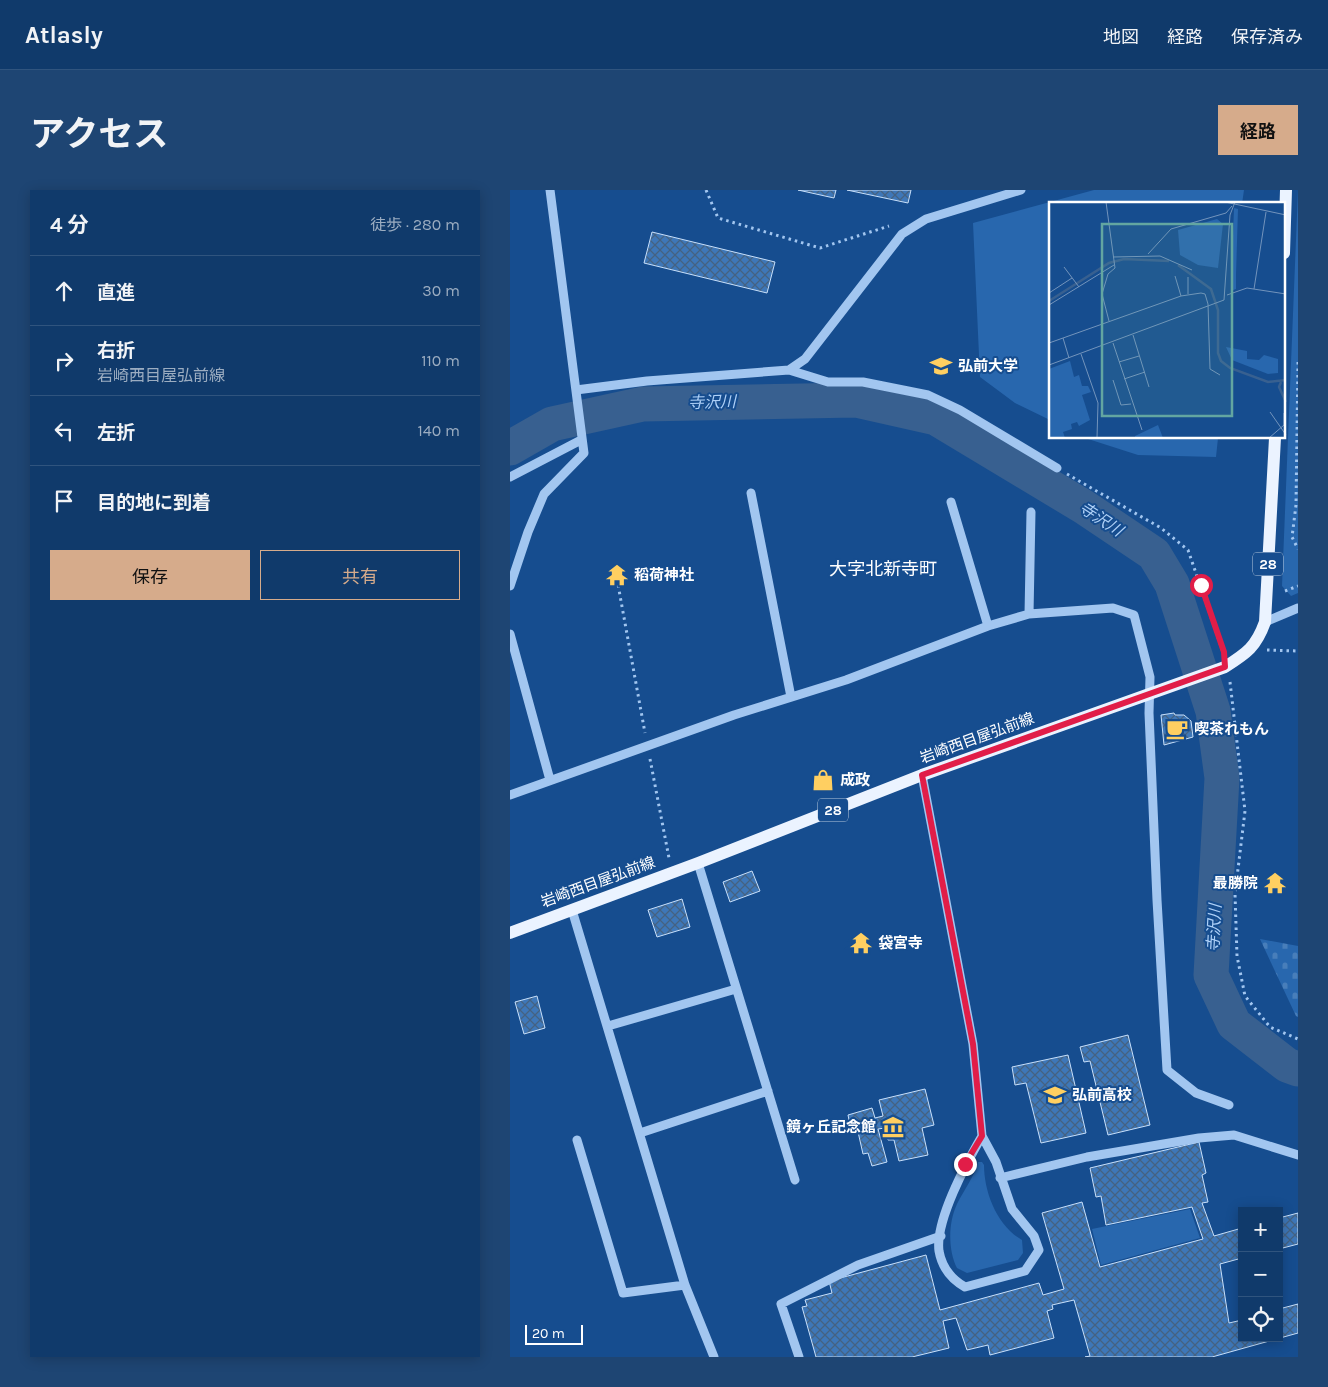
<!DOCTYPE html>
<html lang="ja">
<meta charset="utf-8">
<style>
body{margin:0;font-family:Karla,"Noto Sans JP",sans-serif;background:#1e4573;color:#f1f3f6}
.controls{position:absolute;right:15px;bottom:15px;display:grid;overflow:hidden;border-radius:0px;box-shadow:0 2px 12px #0003}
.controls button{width:45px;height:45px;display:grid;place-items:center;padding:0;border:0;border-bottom:1px solid #30547e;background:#103a6b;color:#f1f3f6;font:25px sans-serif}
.scale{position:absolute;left:15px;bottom:12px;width:58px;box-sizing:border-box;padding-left:5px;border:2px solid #fff;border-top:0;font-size:14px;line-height:18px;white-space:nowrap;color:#fff;-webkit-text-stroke:4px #164d8f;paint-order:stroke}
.stop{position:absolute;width:15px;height:15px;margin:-11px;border:4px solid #e11d48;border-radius:50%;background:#fff}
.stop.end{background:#e11d48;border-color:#fff;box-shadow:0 1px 5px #0008}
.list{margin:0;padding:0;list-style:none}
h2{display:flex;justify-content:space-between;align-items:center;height:65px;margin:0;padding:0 20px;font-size:21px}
h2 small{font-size:16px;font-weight:400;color:#9cadc1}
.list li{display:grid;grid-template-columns:32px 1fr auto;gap:15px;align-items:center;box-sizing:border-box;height:70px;padding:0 20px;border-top:1px solid #30547e}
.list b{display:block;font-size:19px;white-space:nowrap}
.list p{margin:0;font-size:16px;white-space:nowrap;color:#9cadc1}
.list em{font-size:16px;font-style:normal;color:#9cadc1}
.actions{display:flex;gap:10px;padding:15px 20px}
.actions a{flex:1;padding:11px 0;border:1px solid #d6ab8b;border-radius:0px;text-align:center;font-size:18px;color:#d6ab8b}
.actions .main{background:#d6ab8b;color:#111}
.icon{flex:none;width:28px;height:28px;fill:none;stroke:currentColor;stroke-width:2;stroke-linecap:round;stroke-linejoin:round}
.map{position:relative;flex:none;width:788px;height:1167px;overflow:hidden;border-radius:0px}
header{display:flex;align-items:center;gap:30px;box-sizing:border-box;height:70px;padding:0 25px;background:#103a6b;border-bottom:1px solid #30547e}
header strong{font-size:24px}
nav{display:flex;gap:28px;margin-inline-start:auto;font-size:18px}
.intro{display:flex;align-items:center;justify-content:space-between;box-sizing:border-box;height:120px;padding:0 30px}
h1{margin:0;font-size:35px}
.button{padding:12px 22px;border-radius:0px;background:#d6ab8b;color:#111;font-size:18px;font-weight:700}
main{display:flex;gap:30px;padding:0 30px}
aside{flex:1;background:#103a6b;border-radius:0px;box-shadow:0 2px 12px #0003}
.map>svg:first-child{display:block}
</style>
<header>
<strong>Atlasly</strong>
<nav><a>地図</a><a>経路</a><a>保存済み</a></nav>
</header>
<div class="intro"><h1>アクセス</h1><a class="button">経路</a></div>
<main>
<aside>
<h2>4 分<small>徒歩 · 280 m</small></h2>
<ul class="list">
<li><svg class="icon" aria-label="ahead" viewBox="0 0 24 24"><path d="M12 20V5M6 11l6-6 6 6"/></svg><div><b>直進</b></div><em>30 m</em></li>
<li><svg class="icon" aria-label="right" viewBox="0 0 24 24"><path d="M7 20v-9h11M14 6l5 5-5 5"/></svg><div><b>右折</b><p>岩崎西目屋弘前線</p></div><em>110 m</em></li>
<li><svg class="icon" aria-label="left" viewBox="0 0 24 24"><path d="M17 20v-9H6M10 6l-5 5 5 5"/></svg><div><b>左折</b></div><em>140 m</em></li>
<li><svg class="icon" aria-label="arrive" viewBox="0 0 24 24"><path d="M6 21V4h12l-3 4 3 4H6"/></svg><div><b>目的地に到着</b></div></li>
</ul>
<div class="actions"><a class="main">保存</a><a>共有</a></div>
</aside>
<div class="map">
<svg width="788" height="1167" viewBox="0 0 788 1167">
<defs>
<pattern id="cemetery-stones" width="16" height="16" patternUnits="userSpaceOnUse" patternTransform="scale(1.25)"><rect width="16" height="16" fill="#2867ae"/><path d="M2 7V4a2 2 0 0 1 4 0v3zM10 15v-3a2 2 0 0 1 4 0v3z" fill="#487eba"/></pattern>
<pattern id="building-cross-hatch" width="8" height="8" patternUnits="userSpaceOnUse" patternTransform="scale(1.25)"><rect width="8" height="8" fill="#3e77b8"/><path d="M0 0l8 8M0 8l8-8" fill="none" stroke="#456282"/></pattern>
</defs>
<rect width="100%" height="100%" fill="#164d8f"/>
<path fill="url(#cemetery-stones)" d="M 750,749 L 788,756 L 788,827 L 786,826 Z"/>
<path fill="#2867ae" d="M 584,0 L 734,0 L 732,14 L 541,14 L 540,230 L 505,213 L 470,187 L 463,33 Z
M 788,0 L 788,403 L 781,406 L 772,396 Z
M 575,248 L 708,248 L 706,267 L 628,265 Z
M 468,972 L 472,972 L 474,975 C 474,1002 487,1036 512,1050 L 513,1063 L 508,1070 L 457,1083 L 447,1078 C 438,1060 438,1033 447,1014 C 454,1000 464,987 468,972 Z
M 680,1019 L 690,1048 L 591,1075 L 582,1039 Z"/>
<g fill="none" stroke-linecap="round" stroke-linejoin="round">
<path stroke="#386090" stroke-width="35" d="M 0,258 L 42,234 L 133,214 L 346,210 L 426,228 L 574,317 L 644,364 L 662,394 L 703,521 L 712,588 L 701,785 L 724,834 L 777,875 L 788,879"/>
</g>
<path fill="url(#building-cross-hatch)" stroke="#c8e0fb" d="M 288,0 L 326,0 L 324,8 Z
M 337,0 L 401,0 L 398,13 Z
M 142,42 L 265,72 L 257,103 L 134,73 Z
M 664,523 L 665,525 L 674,525 L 681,531 L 683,547 L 654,555 L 651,525 Z
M 242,681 L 250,701 L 220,712 L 213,692 Z
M 172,709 L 180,737 L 147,747 L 138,720 Z
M 27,806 L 35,838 L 14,844 L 5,812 Z
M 618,845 L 640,935 L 598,945 L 580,871 L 574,872 L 570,857 Z
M 558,865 L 576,943 L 531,953 L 516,893 L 505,895 L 502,877 Z
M 415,899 L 424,935 L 412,938 L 418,965 L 389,971 L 384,950 L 378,950 L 375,938 L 368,939 L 377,972 L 362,976 L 358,963 L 353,964 L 346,933 L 340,935 L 338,925 L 362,918 L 365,928 L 373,926 L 369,910 Z
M 689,952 L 696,983 L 692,985 L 698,1012 L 692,1013 L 704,1046 L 732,1038 L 732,1068 L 710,1074 L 719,1133 L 732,1130 L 732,1148 L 769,1148 L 769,1119 L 788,1114 L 788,1143 L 702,1167 L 575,1167 L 580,1166 L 564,1110 L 542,1115 L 543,1119 L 537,1121 L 544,1148 L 480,1165 L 478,1155 L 457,1160 L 446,1128 L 433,1131 L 439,1158 L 402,1167 L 306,1167 L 292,1117 L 297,1116 L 295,1110 L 322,1103 L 319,1091 L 416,1065 L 430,1120 L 529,1093 L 533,1105 L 554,1099 L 532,1023 L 572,1012 L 590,1077 L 693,1049 L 682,1017 L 596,1035 L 591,1006 L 586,1007 L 580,978 Z
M 788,1023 L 788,1054 L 769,1059 L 769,1028 Z"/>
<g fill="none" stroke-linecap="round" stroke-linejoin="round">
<path stroke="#a2c6f0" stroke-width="3" stroke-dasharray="2.5 4" stroke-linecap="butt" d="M 196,0 L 208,28 L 310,58 L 379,36
M 788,172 L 786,315 L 782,347 L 788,359
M 557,284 L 651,338 L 678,360 L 713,462
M 107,389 L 135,543
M 775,401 L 788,396
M 757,460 L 788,461
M 720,492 L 735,621 L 725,704 L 727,766 L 735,806 L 760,837 L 788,849
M 140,569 L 159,668"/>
<path stroke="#a2c6f0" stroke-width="9" d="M 279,180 L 295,169 L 392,44 L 416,29 L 511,0
M 66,200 L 137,191 L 279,180 L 318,192 L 353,192 L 418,205 L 450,220 L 547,278
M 0,287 L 71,250
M 241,303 L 281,507
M 441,312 L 478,436
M 0,396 L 18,342 L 34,304 L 74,263 L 40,0
M 519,424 L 521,322
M 755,432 L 788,418
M 0,444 L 40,590
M 412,585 L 463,854 L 472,946 L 486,972 L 502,1019 L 524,1046 L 529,1060 L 515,1081 L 455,1097 C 441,1089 432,1078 429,1061 C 425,1031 457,972 472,946
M 0,605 L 224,525 L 336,490 L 478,436 L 519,424 L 603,418 L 624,425 L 640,487 L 639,523 L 647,710 L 657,880 L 686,903 L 719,915
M 188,673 L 285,990
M 62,720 L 175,1095 L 204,1167
M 98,836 L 226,799
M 130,943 L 258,901
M 67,950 L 113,1103 L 175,1095
M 490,988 L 577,967 L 689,948 L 724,945 L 788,965
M 289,1167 L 271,1114 L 348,1075 L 431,1046"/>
<path stroke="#ebf3ff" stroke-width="12" d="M 774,63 L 776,0
M 0,743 L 188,673 L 412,585 L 715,477 C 737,463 746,457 755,432 L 765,248"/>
</g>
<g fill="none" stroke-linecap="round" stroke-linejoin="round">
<path stroke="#e11d48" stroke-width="6" d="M 455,974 L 472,946 L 463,854 L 412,585 L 715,477 L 714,462 L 691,395"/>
</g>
<defs>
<g id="university-bare" transform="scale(1.725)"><path d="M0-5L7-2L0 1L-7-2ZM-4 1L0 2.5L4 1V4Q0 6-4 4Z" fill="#ffcf61" stroke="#164d8f" stroke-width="2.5" paint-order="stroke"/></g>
<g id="temple-bare" transform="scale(1.725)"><path d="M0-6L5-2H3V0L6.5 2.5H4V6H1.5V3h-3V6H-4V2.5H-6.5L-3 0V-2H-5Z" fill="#ffcf61" stroke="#164d8f" stroke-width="2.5" paint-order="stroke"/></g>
<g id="cafe-bare" transform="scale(1.725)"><path d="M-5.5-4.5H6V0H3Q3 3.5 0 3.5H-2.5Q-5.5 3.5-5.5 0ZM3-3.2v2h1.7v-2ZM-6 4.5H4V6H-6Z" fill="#ffcf61" stroke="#164d8f" stroke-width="2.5" paint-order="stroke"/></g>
<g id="shop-bare" transform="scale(1.725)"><path d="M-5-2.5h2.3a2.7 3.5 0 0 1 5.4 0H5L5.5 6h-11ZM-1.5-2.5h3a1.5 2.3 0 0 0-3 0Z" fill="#ffcf61" stroke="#164d8f" stroke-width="2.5" paint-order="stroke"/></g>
<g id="school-bare" transform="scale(1.725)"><path d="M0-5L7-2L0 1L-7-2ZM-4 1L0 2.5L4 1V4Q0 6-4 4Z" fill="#ffcf61" stroke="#164d8f" stroke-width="2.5" paint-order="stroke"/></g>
<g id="museum-bare" transform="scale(1.725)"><path d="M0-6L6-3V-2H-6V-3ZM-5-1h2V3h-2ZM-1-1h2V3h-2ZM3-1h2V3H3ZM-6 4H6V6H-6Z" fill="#ffcf61" stroke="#164d8f" stroke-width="2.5" paint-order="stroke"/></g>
</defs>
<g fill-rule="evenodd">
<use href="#university-bare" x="431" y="176"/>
<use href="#temple-bare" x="107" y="385"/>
<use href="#cafe-bare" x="667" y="539"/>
<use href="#shop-bare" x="313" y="590"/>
<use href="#temple-bare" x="765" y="693"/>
<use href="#temple-bare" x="351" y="753"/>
<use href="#school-bare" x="545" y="905"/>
<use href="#museum-bare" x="383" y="937"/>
</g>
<g text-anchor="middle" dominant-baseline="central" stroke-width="4" stroke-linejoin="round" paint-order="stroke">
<g fill="#164d8f" stroke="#b9cadd" stroke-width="1">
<rect x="743" y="362.5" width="30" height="23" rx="4"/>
<rect x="308" y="608.5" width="30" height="23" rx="4"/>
</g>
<g font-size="14" font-weight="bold" fill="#fff">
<text x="758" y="374">28</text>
<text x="323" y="620">28</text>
</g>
<g font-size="15" font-weight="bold" fill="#fff" stroke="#164d8f" text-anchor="start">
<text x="448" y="176">弘前大学</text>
<text x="124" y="385">稻荷神社</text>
<text x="684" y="539">喫茶れもん</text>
<text x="330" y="590">成政</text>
<text x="748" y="693" text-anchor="end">最勝院</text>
<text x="368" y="753">袋宮寺</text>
<text x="562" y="905">弘前高校</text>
<text x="366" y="937" text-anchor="end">鏡ヶ丘記念館</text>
</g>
<g font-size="15" fill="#fff" stroke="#164d8f">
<text transform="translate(467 548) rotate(-20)">岩崎西目屋弘前線</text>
<text transform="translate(88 692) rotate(-20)">岩崎西目屋弘前線</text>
</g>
<g font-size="16" font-style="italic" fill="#aed0f7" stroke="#164d8f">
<text transform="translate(202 212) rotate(-1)">寺沢川</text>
<text transform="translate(591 329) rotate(33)">寺沢川</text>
<text transform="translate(704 738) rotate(-87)">寺沢川</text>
</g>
<g font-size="18" fill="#fff" stroke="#164d8f">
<text x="373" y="379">大字北新寺町</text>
</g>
</g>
<g transform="translate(539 12)">
<rect width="236" height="236" fill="#164d8f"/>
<path d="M 177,145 L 198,149 L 198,157 L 210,158 L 215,153 L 229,157 L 229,171 L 219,172 L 183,158 ZM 21,159 L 25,175 L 30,173 L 33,184 L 39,184 L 42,190 L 33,193 L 41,218 L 30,224 L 28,220 L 22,222 L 23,227 L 14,230 L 16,236 L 0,236 L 0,167 ZM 109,223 L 114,236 L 86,236 L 86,234 Z" fill="#2867ae"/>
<path d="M 185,6 L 189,7 L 187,73 L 187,87 L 182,89 ZM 168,17 L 174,22 L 169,66 L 149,63 L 131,53 L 129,28 Z" fill="#2867ae"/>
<path fill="none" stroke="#386090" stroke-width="2.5" d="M 129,63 L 162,87 L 169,108 L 169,151 L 172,159 L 181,166 L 219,180 L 237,178M 0,99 L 60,61 L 75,57 L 120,59M 232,180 L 230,185 L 237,200"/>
<path fill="none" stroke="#7394bc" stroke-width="1" d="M 57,0 L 66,66 L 59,72 L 53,92 L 60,119M 176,0 L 237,13M 99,52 L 122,27 L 177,11 L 183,4M 64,55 L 111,54 L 143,68M 15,65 L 30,85M 126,74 L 132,94M 205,87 L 217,10M 0,91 L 23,76M 139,92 L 139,75M 178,93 L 198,86 L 237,92M 0,103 L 65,63M 84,133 L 100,185M 14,136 L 20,156M 0,141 L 132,94 L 152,91 L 156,92 L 159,102 L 161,167 L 171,173M 64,141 L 93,228M 32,152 L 49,201 L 48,236M 70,160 L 90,154M 0,163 L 175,98 L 181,13 L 186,0M 75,177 L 96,170M 64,178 L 72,203 L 82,202M 221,210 L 237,233M 220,236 L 235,223 L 235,211"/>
<path fill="#63a6a1" fill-opacity="0.15" stroke="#63a6a1" stroke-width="2.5" d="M 53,22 L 183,22 L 183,214 L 53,214 Z"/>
<rect width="236" height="236" fill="none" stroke="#fff" stroke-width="2.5"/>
</g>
</svg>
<div class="controls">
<button>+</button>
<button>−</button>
<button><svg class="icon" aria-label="locate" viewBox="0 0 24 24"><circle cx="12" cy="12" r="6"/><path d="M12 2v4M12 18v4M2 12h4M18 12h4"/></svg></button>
</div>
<div class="scale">20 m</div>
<div class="stop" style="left:691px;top:395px"></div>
<div class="stop end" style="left:455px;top:974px"></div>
</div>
</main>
